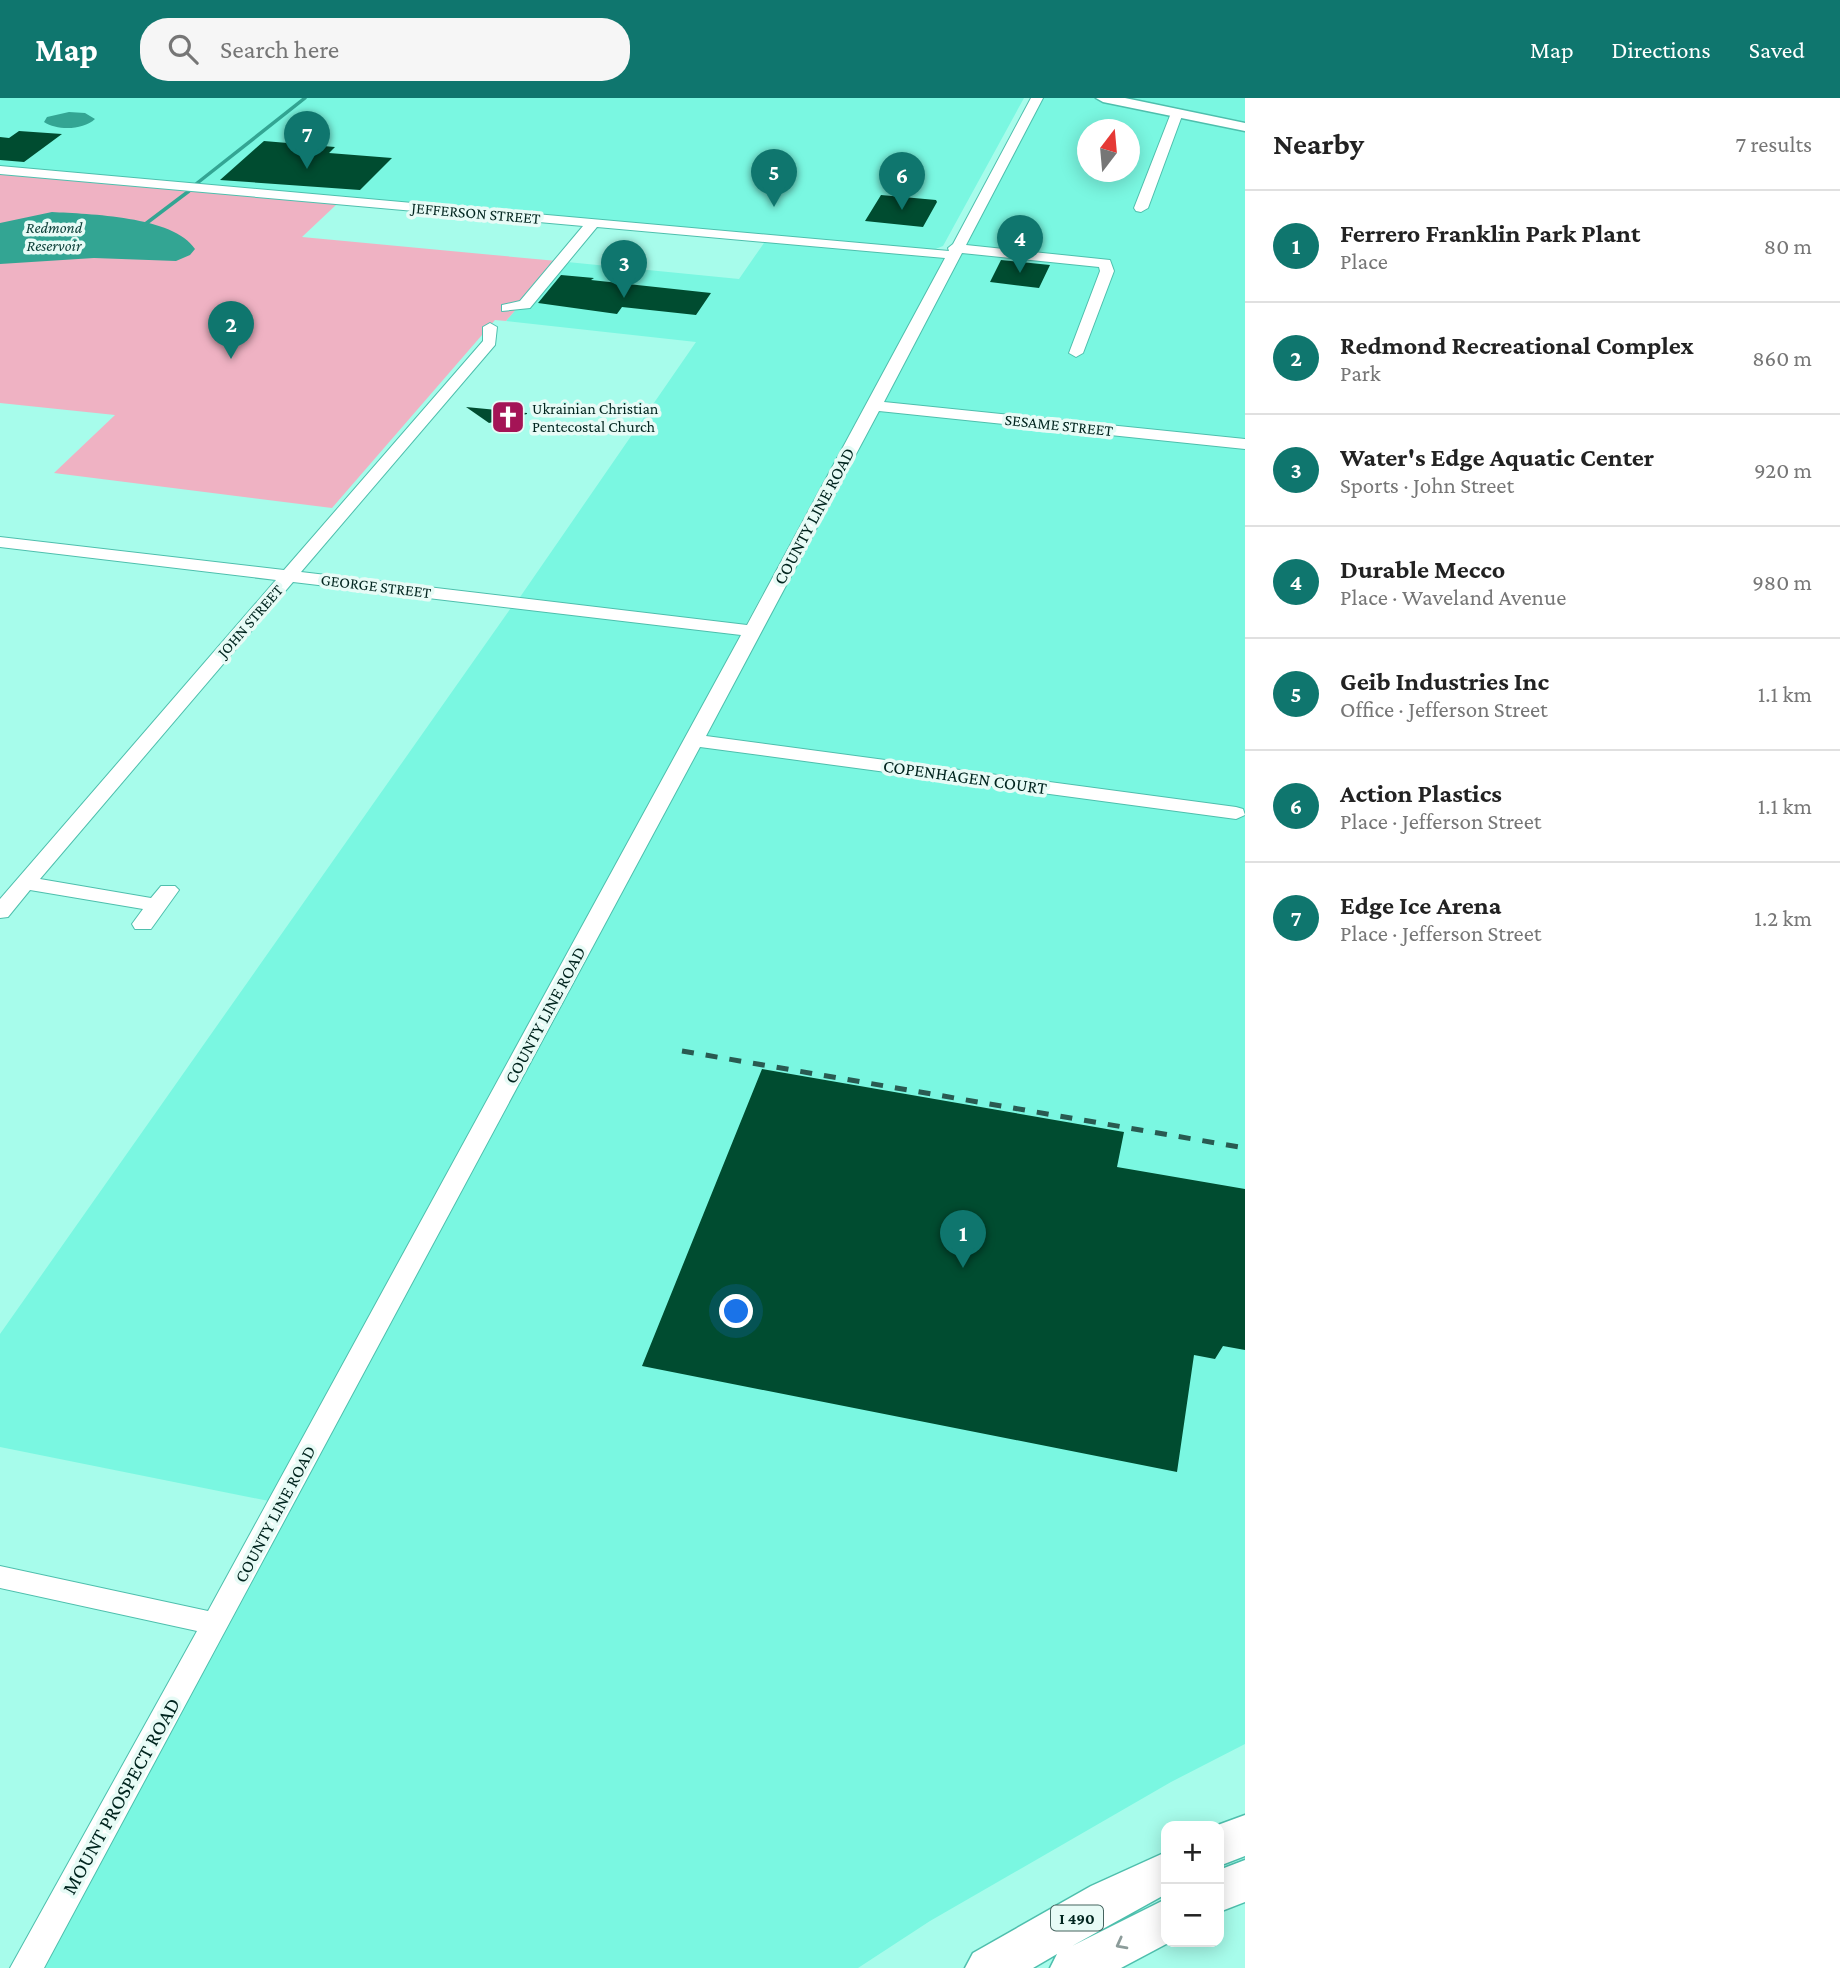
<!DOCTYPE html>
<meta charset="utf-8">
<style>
body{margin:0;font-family:"Crimson Pro",serif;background:#f6f6f6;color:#222}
.controls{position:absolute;right:21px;bottom:21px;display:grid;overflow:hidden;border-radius:14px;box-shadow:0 4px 18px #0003}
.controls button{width:63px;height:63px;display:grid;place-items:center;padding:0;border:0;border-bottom:2px solid #e0e0e0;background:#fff;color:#222;font:35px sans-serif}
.compass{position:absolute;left:1077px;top:21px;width:63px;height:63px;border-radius:50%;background:#fff;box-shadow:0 4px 18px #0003;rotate:16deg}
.you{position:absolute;left:737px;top:1214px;width:24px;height:24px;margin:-18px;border:5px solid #fff;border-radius:50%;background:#1a73e8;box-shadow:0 0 0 10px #1a73e833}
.badge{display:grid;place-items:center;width:46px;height:46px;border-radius:50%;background:#0f766e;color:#fff;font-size:23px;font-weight:700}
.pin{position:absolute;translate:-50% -58px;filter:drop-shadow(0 2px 4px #0008)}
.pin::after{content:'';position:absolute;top:37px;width:24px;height:21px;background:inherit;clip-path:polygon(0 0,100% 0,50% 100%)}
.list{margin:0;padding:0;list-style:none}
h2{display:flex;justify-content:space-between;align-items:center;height:91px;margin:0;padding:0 28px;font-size:30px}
h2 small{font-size:23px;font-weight:400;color:#767676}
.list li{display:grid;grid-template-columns:46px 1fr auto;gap:21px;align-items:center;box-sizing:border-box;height:112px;padding:0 28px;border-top:2px solid #e0e0e0}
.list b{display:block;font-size:26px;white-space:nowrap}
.list p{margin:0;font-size:23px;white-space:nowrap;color:#767676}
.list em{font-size:23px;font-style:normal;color:#767676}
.icon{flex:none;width:38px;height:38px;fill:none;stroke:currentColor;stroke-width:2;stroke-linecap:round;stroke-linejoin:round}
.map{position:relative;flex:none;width:1245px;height:1870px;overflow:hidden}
header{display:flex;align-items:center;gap:42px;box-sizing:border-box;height:98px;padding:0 35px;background:#0f766e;color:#fff}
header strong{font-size:33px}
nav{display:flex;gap:38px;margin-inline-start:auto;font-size:24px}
.search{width:490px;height:63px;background:#f6f6f6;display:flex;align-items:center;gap:18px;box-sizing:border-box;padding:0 24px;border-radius:28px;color:#767676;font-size:26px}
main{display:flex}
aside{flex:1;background:#fff}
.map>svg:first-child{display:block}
</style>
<header>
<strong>Map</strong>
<div class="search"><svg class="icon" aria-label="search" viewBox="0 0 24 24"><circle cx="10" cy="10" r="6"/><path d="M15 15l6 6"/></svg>Search here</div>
<nav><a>Map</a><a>Directions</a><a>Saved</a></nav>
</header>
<main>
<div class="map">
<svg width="1245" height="1870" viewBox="0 0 1245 1870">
<rect width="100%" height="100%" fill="#a7fceb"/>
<path fill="#7af7e1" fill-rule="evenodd" d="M 0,0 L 1024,0 L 943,148 L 933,152 L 0,71 Z
M 1043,0 L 1095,0 L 1245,32 L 1245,1646 L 1171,1684 L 930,1823 L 858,1870 L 39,1870 ZM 1087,32 L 1129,32 L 1129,74 L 1087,74 Z
M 1118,0 L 1245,0 L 1245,26 Z
M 766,142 L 946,158 L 744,530 L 518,502 L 696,244 L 506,223 L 557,163 L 739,181 Z
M 513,507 L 742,534 L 274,1404 L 0,1349 L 0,1236 Z"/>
<path fill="#efb2c3" d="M 0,74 L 337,106 L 302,139 L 557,163 L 506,223 L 495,222 L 332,410 L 54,375 L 115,317 L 0,305 Z"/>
<path fill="#33a593" d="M 69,14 L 85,15 L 95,21 C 83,32 58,33 44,24 L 47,19 Z
M 52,114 C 88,116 174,118 195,151 L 190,157 L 176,163 L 94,160 L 0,166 L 0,125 Z"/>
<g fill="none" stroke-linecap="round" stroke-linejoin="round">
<path stroke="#33a593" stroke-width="3.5" d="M 196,86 L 305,0
M 144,127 L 189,93"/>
</g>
<path fill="#004c30" d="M 19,33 L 62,36 L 24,64 L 0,62 L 0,39 L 9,40 Z
M 264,43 L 335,49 L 329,55 L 392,60 L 360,92 L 220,82 Z
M 881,97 L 936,102 L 937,104 L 923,129 L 865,123 Z
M 1001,162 L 1050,167 L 1039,190 L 990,184 Z
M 561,177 L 594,180 L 591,182 L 711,195 L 696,217 L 622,209 L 617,216 L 538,205 Z
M 466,309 L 527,315 L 527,316 L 489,325 Z
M 762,971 L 1124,1034 L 1117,1069 L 1245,1091 L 1245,1252 L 1223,1248 L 1215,1261 L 1194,1257 L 1177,1374 L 642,1268 Z"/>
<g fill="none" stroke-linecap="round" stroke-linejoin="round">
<g stroke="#4ebfad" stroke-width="2">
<path id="minor" d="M 1031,0 L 1043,0 L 966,147 L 1110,162 L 1114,173 L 1083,255 L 1076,259 L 1069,255 L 1100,173 L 1099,169 L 962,155 L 884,304 L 1245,341 L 1245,351 L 879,313 L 706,638 L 1236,709 L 1243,711 L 1245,717 L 1236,721 L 700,649 L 44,1870 L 10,1870 L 197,1533 L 0,1490 L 0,1468 L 208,1513 L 741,537 L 293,484 L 40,781 L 151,800 L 161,788 L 175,788 L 179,792 L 151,831 L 135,831 L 132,826 L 143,811 L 30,792 L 8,819 L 0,820 L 0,801 L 276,482 L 0,449 L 0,439 L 284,472 L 483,243 L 483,229 L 490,225 L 497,229 L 495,247 L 301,474 L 747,527 L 945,160 L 597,129 L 530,210 L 502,213 L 502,207 L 520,203 L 583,128 L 0,76 L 0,68 L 949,153 L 948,150 L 953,146 Z
M 1177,11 L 1183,15 L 1148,110 L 1141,114 L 1136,113 L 1134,110 L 1171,15 Z"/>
</g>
<g stroke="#4ebfad" stroke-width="3">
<path id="major" d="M 1096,0 L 1125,0 L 1245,25 L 1245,33 L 1103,4 Z"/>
</g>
<g stroke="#4ebfad" stroke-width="3">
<path id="highway" d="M 1245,1717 L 1245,1758 L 1219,1768 L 1219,1728 L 1215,1728 Z
M 1166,1754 L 1166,1796 L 1072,1848 L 1166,1801 L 1166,1844 L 1170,1844 L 1121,1870 L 1050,1870 L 1057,1856 L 1033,1870 L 965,1870 L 973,1855 L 1091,1788 Z
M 1245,1762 L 1245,1804 L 1219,1814 L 1219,1772 Z"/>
</g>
<use href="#minor" fill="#fff" fill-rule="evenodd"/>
<use href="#major" fill="#fff" fill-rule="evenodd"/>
<use href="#highway" fill="#fff" fill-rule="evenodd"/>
<path stroke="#295a51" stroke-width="5" stroke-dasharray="12 12" stroke-linecap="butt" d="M 682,953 L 1245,1050"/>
</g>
<defs><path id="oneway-chevron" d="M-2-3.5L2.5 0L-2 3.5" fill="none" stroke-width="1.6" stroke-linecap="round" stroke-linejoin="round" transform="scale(1.75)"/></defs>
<use stroke="#8c9c9a" href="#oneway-chevron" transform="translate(1121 1846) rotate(152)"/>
<defs>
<g id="church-square" transform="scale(1.75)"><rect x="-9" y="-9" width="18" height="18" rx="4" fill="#a41456" stroke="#e7fbf6"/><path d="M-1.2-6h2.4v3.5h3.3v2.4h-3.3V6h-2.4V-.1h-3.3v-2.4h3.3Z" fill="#fff"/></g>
</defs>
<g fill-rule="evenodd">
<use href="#church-square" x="508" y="319"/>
</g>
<g text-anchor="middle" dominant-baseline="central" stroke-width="7" stroke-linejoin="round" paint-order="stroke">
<g font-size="16" fill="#00241e" stroke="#e7fbf6">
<text transform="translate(476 115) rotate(5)">JEFFERSON STREET</text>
<text transform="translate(1059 327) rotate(6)">SESAME STREET</text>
<text transform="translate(376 488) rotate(7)">GEORGE STREET</text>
<text transform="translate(250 523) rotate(-49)">JOHN STREET</text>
</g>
<g font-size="16" font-style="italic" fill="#093c35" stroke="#e7fbf6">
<text x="54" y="129">Redmond<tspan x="54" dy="18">Reservoir</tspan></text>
</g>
<g font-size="16" fill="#00241e" stroke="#e7fbf6" text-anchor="start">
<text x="532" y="310">Ukrainian Christian<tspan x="532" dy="18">Pentecostal Church</tspan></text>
</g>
<rect fill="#e7fbf6" stroke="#45645f" stroke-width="2" x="1051" y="1807.5" width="52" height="25" rx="5"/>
<g font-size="16" font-weight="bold" fill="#00241e">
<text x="1077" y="1820">I 490</text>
</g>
<g font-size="18" fill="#00241e" stroke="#e7fbf6">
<text transform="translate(814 418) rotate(-62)">COUNTY LINE ROAD</text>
<text transform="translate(965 679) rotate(8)">COPENHAGEN COURT</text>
<text transform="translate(545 917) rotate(-62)">COUNTY LINE ROAD</text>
<text transform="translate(275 1416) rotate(-62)">COUNTY LINE ROAD</text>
</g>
<g font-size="21" fill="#00241e" stroke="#e7fbf6">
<text transform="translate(121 1698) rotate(-61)">MOUNT PROSPECT ROAD</text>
</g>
</g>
</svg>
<div class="controls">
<button>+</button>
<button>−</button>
</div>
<svg class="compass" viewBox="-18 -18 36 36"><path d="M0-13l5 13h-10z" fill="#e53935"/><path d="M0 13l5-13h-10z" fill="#767676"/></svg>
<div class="you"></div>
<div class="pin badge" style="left:963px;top:1170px">1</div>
<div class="pin badge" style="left:231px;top:261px">2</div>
<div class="pin badge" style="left:624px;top:200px">3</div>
<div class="pin badge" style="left:1020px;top:175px">4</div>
<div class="pin badge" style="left:774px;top:109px">5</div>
<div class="pin badge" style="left:902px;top:112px">6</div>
<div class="pin badge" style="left:307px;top:71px">7</div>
</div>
<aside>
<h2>Nearby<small>7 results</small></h2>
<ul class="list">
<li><span class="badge">1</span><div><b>Ferrero Franklin Park Plant</b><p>Place</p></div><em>80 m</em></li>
<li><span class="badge">2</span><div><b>Redmond Recreational Complex</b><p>Park</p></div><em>860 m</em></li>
<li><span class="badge">3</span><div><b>Water's Edge Aquatic Center</b><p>Sports · John Street</p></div><em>920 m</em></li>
<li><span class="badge">4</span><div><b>Durable Mecco</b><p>Place · Waveland Avenue</p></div><em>980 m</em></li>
<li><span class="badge">5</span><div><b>Geib Industries Inc</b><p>Office · Jefferson Street</p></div><em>1.1 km</em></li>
<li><span class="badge">6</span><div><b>Action Plastics</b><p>Place · Jefferson Street</p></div><em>1.1 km</em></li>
<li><span class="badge">7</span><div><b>Edge Ice Arena</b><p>Place · Jefferson Street</p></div><em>1.2 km</em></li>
</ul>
</aside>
</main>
